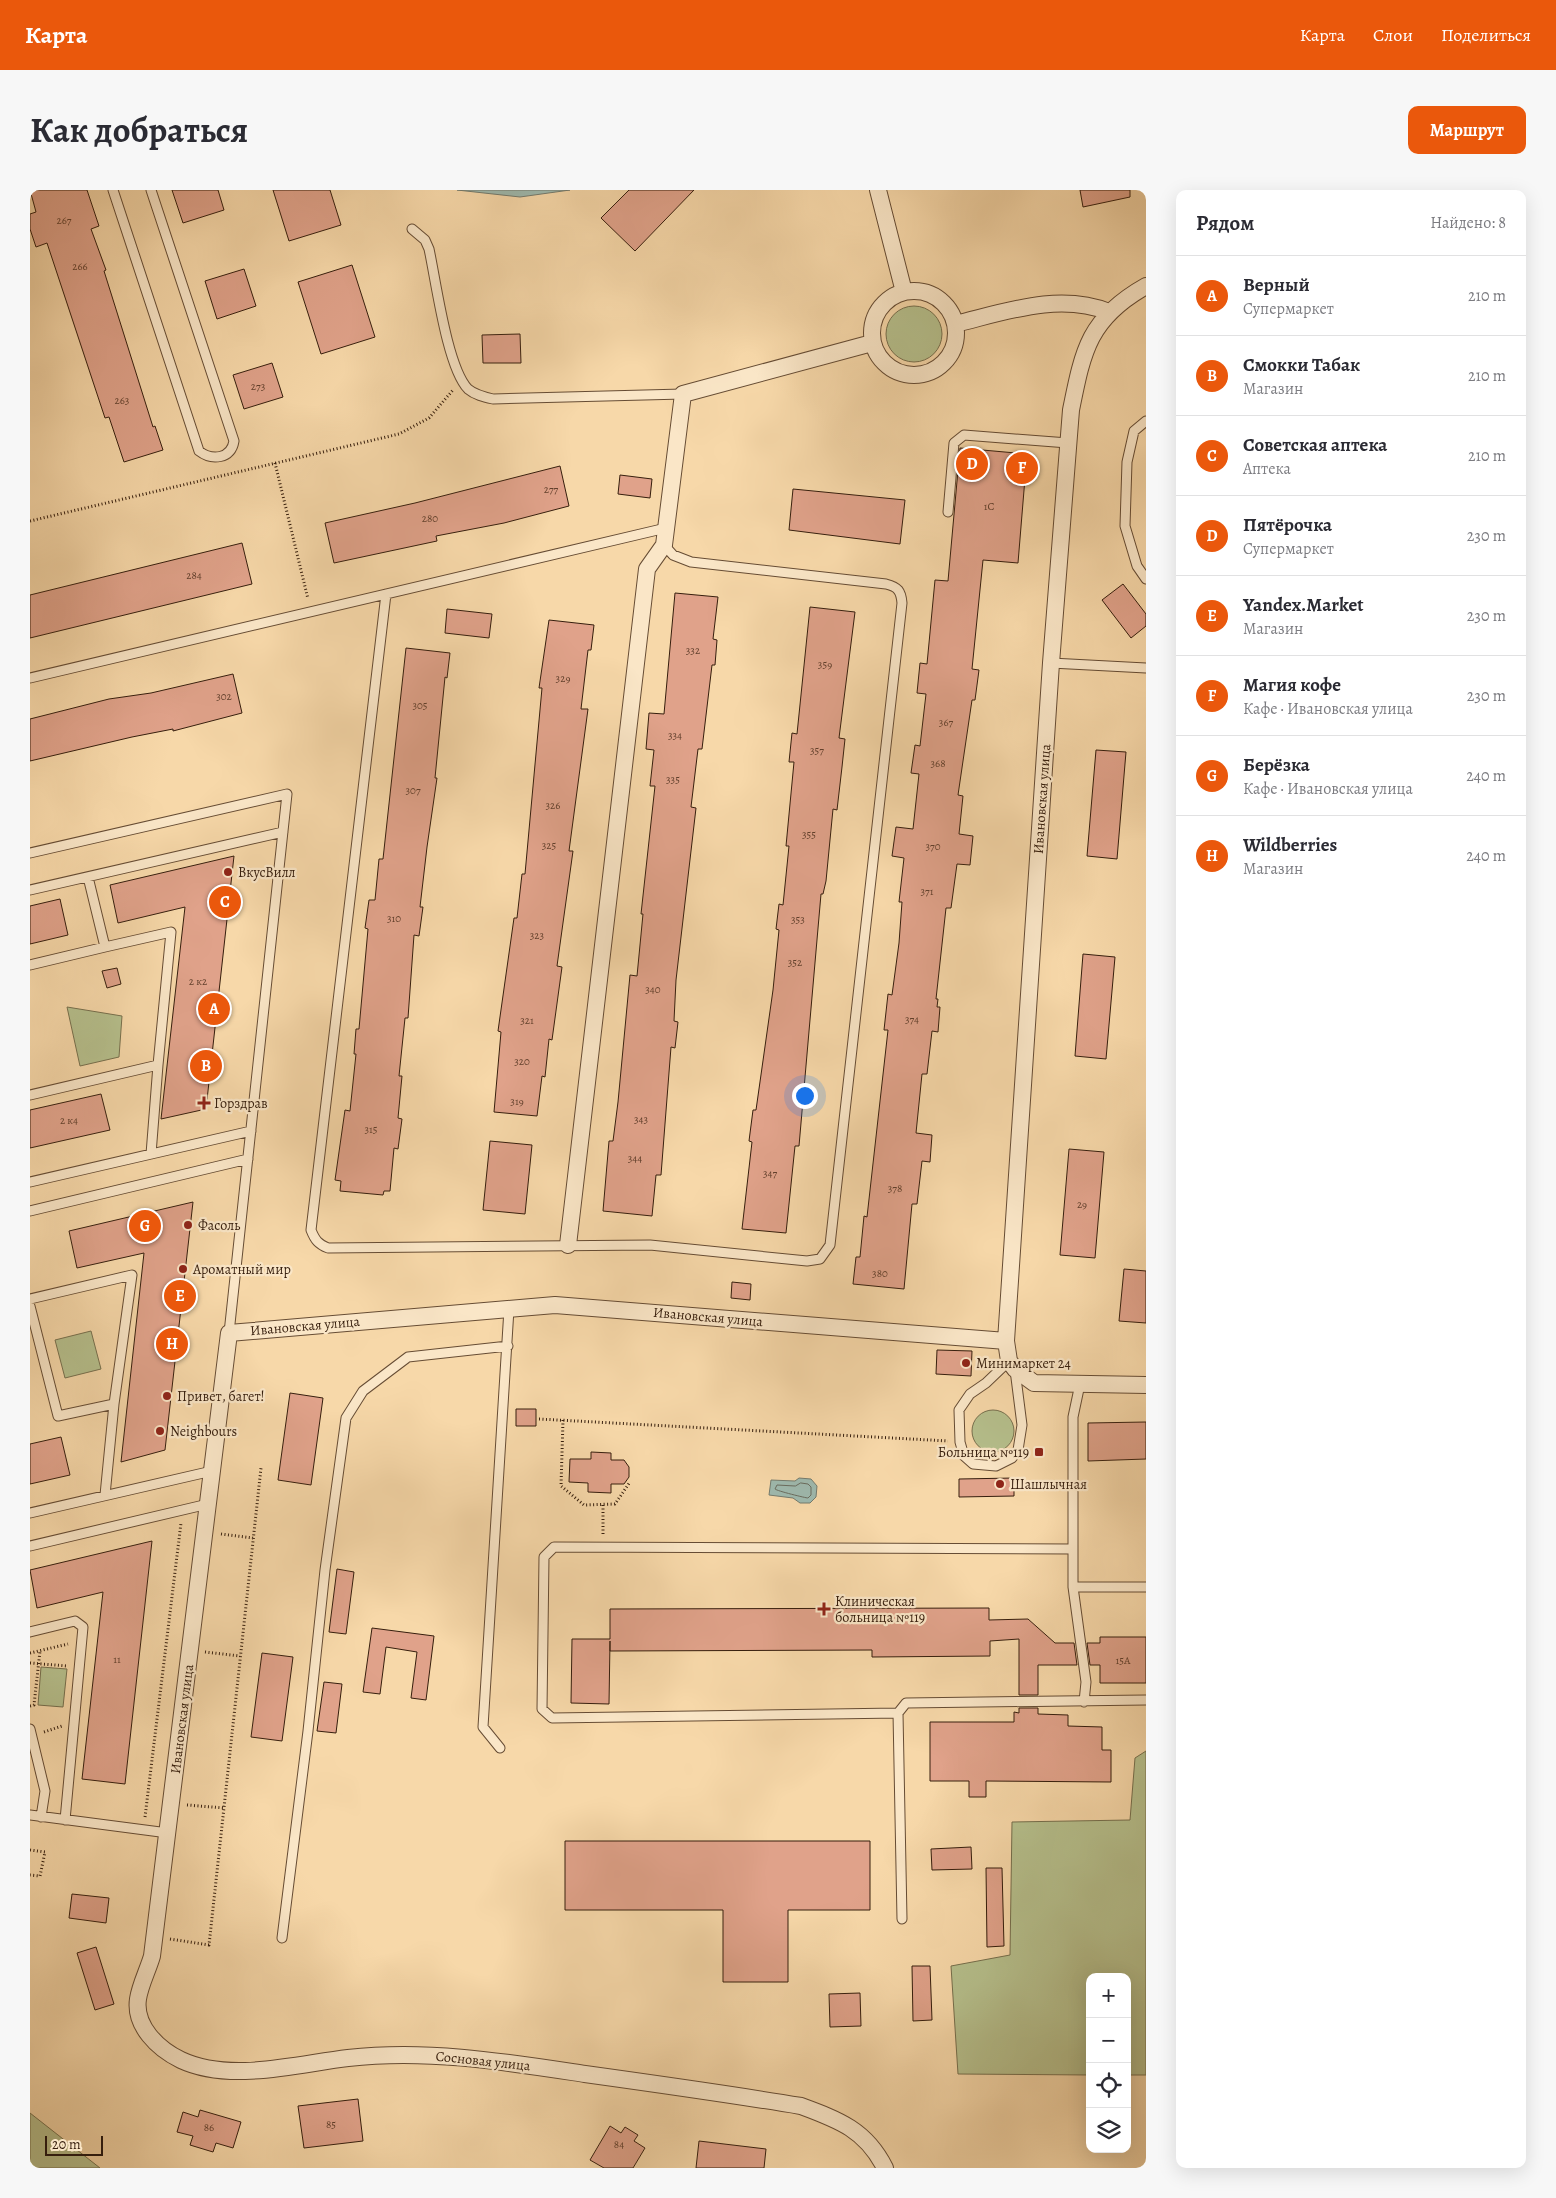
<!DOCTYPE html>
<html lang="ru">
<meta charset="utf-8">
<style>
body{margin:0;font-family:Alegreya,serif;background:#f7f7f7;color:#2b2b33}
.controls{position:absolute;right:15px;bottom:15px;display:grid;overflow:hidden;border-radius:10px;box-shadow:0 5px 20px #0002}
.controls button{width:45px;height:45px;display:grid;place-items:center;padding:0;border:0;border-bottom:1px solid #e1e1e2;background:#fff;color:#2b2b33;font:25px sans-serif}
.scale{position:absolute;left:15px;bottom:12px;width:58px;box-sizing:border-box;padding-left:5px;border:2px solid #361e0d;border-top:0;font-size:14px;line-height:18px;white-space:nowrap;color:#361e0d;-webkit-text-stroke:4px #fae6c7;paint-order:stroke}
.you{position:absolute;left:774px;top:905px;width:18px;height:18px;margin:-12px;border:4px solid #fff;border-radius:50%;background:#1a73e8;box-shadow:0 0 0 8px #1a73e833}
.badge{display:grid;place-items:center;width:32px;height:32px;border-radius:50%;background:#ea580c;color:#fff;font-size:16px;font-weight:700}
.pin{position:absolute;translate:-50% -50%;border:2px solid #fff;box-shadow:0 1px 5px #0006}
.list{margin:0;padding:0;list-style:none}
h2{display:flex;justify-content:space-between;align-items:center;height:65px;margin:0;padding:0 20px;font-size:21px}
h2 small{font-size:16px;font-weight:400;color:#7c7c81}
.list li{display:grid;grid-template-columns:32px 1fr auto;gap:15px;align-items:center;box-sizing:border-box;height:80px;padding:0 20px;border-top:1px solid #e1e1e2}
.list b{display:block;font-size:19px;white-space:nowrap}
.list p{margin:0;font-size:16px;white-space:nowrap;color:#7c7c81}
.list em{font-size:16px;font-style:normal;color:#7c7c81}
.icon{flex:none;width:28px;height:28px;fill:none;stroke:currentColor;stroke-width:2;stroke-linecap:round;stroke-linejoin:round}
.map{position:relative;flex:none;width:1116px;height:1978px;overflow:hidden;border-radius:10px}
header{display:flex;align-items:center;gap:30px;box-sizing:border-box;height:70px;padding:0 25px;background:#ea580c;color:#fff}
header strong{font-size:24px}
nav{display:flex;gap:28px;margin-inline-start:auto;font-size:18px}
.intro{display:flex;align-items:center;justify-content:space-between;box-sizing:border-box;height:120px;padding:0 30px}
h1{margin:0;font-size:35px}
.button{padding:12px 22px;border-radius:10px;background:#ea580c;color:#fff;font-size:18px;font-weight:700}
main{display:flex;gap:30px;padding:0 30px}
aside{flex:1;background:#fff;border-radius:10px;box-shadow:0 5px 20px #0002}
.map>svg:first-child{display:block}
</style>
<header>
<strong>Карта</strong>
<nav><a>Карта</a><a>Слои</a><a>Поделиться</a></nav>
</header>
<div class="intro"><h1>Как добраться</h1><a class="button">Маршрут</a></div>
<main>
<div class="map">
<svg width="1116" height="1978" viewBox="0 0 1116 1978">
<rect width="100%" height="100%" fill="#f7d8a9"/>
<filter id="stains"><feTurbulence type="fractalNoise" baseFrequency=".004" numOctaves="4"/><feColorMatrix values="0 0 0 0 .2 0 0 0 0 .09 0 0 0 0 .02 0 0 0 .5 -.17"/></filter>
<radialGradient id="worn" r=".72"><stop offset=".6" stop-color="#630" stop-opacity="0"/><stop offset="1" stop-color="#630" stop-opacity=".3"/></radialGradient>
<path fill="#b6c08d" stroke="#766f4d" d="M856 144a28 28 0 1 1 56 0a28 28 0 1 1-56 0Z
M 37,817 L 92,826 L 89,867 L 50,876 Z
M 61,1141 L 71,1179 L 35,1188 L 25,1150 Z
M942 1241a21 21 0 1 1 42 0a21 21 0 1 1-42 0Z
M 11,1477 L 37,1479 L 33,1517 L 8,1515 Z
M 1116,1561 L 1116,1885 L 1097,1885 L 1097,1787 L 1060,1787 L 1060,1885 L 928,1884 L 921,1776 L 980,1765 L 982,1632 L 1100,1630 L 1105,1568 Z
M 0,1923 L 70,1978 L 0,1978 Z"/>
<path fill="#9eb9ae" stroke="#747b6e" d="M 427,0 L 540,0 L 490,7 Z
M 769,1288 L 781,1289 L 787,1296 L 786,1307 L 780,1313 L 770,1313 L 763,1308 L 739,1305 L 741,1290 L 765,1291 Z"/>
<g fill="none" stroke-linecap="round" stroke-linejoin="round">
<path stroke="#6a6c5e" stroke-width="1" d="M 771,1293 L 778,1294 L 781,1297 L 781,1305 L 778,1308 C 776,1308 747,1301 745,1299 L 747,1295 L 765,1296 Z"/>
</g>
<path fill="#e0a28a" stroke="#361e0d" d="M 0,0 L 57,0 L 69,36 L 61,39 L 76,80 L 74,81 L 123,237 L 125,236 L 133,260 L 94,272 L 79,227 L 75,228 L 17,53 L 6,57 L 0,39 L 0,24 L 6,22 Z
M 142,0 L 188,0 L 194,20 L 153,33 Z
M 243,0 L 300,0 L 311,35 L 259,51 Z
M 599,0 L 664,0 L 605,61 L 571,28 Z
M 1050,0 L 1100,0 L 1100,7 L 1053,17 Z
M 322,75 L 345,147 L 291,164 L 268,92 Z
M 214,79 L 226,116 L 187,129 L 175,91 Z
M 490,144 L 491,173 L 453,173 L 452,145 Z
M 242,173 L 253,207 L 214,219 L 203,185 Z
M 930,258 L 997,264 L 988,373 L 953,370 L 942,479 L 949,480 L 945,510 L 942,510 L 928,605 L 933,606 L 929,644 L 943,646 L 940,675 L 927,674 L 921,718 L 916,718 L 906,809 L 908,809 L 907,817 L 910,817 L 908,842 L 902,841 L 897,884 L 892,884 L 886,943 L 902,945 L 900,972 L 892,971 L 887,1014 L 882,1014 L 874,1099 L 823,1094 L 826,1067 L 830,1067 L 834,1026 L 837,1027 L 858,840 L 854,840 L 858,804 L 862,805 L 869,753 L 872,712 L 869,712 L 874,668 L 862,666 L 866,637 L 883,639 L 889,584 L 881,583 L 885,555 L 890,556 L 896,504 L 887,503 L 890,473 L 897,474 L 905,390 L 918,391 Z
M 530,276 L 539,316 L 474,333 L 406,346 L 407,351 L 304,373 L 295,333 L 385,313 Z
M 590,285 L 622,289 L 620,308 L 588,304 Z
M 763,299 L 875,310 L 870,354 L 759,340 Z
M 212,353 L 222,394 L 0,448 L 0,405 Z
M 1093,394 L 1116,424 L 1116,436 L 1101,448 L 1072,410 Z
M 645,403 L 688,407 L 683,449 L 687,450 L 685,475 L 682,475 L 672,559 L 668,559 L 661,617 L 666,618 L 646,790 L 644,831 L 648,832 L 645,858 L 641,857 L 631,985 L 626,985 L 622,1026 L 573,1021 L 579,951 L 583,951 L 588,912 L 600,785 L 607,786 L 613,724 L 611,724 L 625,596 L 620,596 L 624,560 L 616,559 L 619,523 L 634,524 Z
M 780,417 L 825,422 L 809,548 L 815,549 L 812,577 L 807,620 L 803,619 L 796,691 L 793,704 L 791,704 L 769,956 L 765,956 L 756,1043 L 712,1039 L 722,952 L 719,951 L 723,920 L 726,920 L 743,800 L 749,740 L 746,739 L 749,714 L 753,715 L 759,656 L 756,656 L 764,572 L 759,572 L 762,543 L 767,544 Z
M 417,419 L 462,424 L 459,448 L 415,443 Z
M 519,430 L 564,435 L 561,460 L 558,460 L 551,519 L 558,519 L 539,661 L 543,661 L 527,776 L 532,777 L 522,850 L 519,849 L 515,887 L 512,886 L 507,926 L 464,922 L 471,842 L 468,841 L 484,728 L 487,728 L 492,684 L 495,684 L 512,498 L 509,498 Z
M 376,458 L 420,463 L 417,488 L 415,487 L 405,588 L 407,588 L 397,657 L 390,717 L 393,717 L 389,746 L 384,745 L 378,828 L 375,828 L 369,886 L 372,886 L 368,928 L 372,929 L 368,959 L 364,958 L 360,1001 L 354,1001 L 353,1005 L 310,1001 L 311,991 L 305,990 L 315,920 L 320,921 L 326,864 L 324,864 L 326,839 L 329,839 L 338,739 L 335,738 L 339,710 L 345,710 L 349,669 L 353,669 Z
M 203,484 L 212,523 L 143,541 L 143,539 L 102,547 L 0,571 L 0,529 L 79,509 L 121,503 Z
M 1066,560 L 1096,562 L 1087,669 L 1057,666 Z
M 204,666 L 176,919 L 131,929 L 155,717 L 88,733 L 80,695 Z
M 30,709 L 38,745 L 0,754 L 0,716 Z
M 1053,764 L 1085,767 L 1076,869 L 1045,866 Z
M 87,778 L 91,794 L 77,798 L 72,781 Z
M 71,904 L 80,940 L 0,958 L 0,920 Z
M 460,951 L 502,955 L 495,1024 L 453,1020 Z
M 1039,959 L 1074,962 L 1065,1068 L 1030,1065 Z
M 163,1012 L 135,1260 L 91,1272 L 114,1063 L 47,1078 L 39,1041 Z
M 1094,1079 L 1116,1081 L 1116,1133 L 1089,1131 Z
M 702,1092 L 721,1094 L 720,1110 L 701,1108 Z
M 907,1160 L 942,1161 L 941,1186 L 906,1184 Z
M 260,1203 L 293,1208 L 281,1295 L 248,1290 Z
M 486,1219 L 506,1219 L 506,1236 L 486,1236 Z
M 1116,1232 L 1116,1269 L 1058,1271 L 1058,1233 Z
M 31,1247 L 40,1285 L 0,1294 L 0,1254 Z
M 561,1262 L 581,1263 L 581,1270 L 594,1270 L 599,1277 L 599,1287 L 594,1294 L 581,1294 L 581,1303 L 558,1302 L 558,1293 L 539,1292 L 540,1269 L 561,1269 Z
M 984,1288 L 984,1306 L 929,1307 L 929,1289 Z
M 122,1351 L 95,1594 L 52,1589 L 73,1402 L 7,1418 L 0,1380 Z
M 307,1379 L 324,1382 L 316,1444 L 299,1442 Z
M 959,1418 L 959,1430 L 998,1429 L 1025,1453 L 1044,1453 L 1047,1475 L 1008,1475 L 1008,1505 L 989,1505 L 989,1449 L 960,1451 L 960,1466 L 842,1467 L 842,1460 L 580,1461 L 580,1451 L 579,1514 L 541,1513 L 542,1449 L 580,1449 L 580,1419 Z
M 342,1438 L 404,1446 L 396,1510 L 381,1508 L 387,1462 L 356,1457 L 350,1504 L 333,1502 Z
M 1070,1447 L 1116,1447 L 1116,1493 L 1070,1493 L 1070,1475 L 1060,1475 L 1057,1453 L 1070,1453 Z
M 232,1463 L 263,1467 L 252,1551 L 221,1547 Z
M 294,1492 L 312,1494 L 306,1543 L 287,1541 Z
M 989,1518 L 1008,1518 L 1008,1524 L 1038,1525 L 1038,1536 L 1072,1537 L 1072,1560 L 1081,1560 L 1081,1592 L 956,1591 L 956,1607 L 939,1607 L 939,1591 L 900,1591 L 900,1532 L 984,1532 L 984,1522 L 989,1523 Z
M 535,1651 L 840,1651 L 840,1720 L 758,1720 L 758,1792 L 693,1792 L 693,1720 L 535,1720 Z
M 941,1657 L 942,1679 L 902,1680 L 901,1659 Z
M 956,1678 L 972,1678 L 974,1756 L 957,1757 Z
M 42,1704 L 79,1708 L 76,1733 L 39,1728 Z
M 66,1757 L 84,1814 L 65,1820 L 47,1763 Z
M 882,1776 L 900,1776 L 902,1830 L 883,1831 Z
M 830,1803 L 831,1836 L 800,1837 L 799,1804 Z
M 328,1909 L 333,1951 L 274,1958 L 268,1916 Z
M 170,1920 L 211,1932 L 203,1958 L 186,1953 L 183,1962 L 160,1955 L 163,1946 L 147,1942 L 153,1922 L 168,1927 Z
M 580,1936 L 591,1943 L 595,1937 L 608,1945 L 604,1951 L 615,1958 L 603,1978 L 574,1978 L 560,1970 Z
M 669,1951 L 736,1959 L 734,1978 L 666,1978 Z"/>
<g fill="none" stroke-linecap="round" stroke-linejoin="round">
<g stroke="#664c34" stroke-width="11">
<path id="service" d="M 83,0 L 169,261 C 182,271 201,269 204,251 L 121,0
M 382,39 L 395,50 L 399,59 C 406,91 417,177 438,199 C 445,205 454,207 463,209 L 653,204
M 1116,231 L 1104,241 L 1097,272 L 1095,336 L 1107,376 L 1116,389
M 918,322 L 924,253 L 934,245 L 1038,253
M 356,404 L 281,1040 C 285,1050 288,1054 298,1058 L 620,1055 L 777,1071 L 790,1069 L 800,1055 L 872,413 C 871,401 868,397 856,394 L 661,372 L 643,365 L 634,355
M 1021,473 L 1116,478
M 0,488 L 636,338
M 0,663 L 257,604 L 199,1143
M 0,700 L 253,642
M 75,757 L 141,742 L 128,875
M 0,775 L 75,757 L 58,687
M 0,905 L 128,875 L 121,964
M 0,992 L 221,941
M 0,1021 L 218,969
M 0,1109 L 102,1085 L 84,1214 L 75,1305
M 0,1116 L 28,1226 L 84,1214
M 979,1171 L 956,1193 L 940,1204 L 929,1220 L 930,1252 L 934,1266 L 943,1274 L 966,1276 L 982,1268 L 988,1260 L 992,1235 L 985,1180
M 1050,1194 L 1043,1227 L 1043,1397 L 1116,1397
M 0,1323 L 182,1281
M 0,1356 L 178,1314
M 1043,1397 L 1056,1492 L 1054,1512
M 0,1442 L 45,1431 L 53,1437 L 35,1630
M 868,1523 L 876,1513 L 1116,1510
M 0,1539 L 15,1601 L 11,1627
M 470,1558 L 453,1537 L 479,1119
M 0,1625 L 138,1643
M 872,1729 L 868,1523 L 522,1528 L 512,1519 L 514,1367 L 524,1357 L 1043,1359
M 252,1748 L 278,1541 L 295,1380 L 316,1228 L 333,1201 L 378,1167 L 478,1156"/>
</g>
<g stroke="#664c34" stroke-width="18">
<path id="minor" d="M 848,0 L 874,102
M 1116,96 C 1059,128 1053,160 1041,220 L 1021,473 L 976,1151 L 979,1171 L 985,1179 L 1004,1193 L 1116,1195
M842 143a42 42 0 1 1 84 0a42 42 0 1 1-84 0Z
M 925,134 C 975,122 1029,102 1079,122
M 538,1055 L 617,379 L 634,355 L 653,204 L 842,153
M 855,1978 C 836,1940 809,1930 771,1916 C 699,1904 627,1894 555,1884 C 476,1872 398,1859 318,1868 C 267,1874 200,1893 151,1870 C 128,1859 104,1836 108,1809 C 110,1795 118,1780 122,1766 L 199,1143 L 525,1115 L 976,1151"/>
</g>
<path stroke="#361e0d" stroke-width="3" stroke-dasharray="1 2.5" stroke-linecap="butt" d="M 245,273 L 278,409
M 0,331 L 369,244 L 399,228 L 423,200
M 509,1229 L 918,1251
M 533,1230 L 531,1296 L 554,1315 L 585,1314 L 600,1292
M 573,1315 L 573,1344
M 191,1344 L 223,1348
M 175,1462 L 210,1466
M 0,1463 L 38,1454
M 0,1473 L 37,1476
M 0,1516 L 4,1515 L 10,1461
M 14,1542 L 32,1536
M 157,1615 L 194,1618
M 115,1627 L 151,1333
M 0,1660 L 15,1662 L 10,1686 L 0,1685
M 140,1749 L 179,1755 L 231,1278"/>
<use href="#service" stroke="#fae6c7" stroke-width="9"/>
<use href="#minor" stroke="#fae6c7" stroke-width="16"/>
</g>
<g fill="#8f2418" stroke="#fae6c7" stroke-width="2">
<circle cx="198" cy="682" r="5"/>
<path d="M171.5 905.5h5v5h5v5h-5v5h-5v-5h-5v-5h5z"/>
<circle cx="158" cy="1035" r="5"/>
<circle cx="153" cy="1079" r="5"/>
<circle cx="936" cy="1173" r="5"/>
<circle cx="137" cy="1206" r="5"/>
<circle cx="130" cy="1241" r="5"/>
<rect x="1004" y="1257" width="10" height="10" rx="2.5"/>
<circle cx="970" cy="1294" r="5"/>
<path d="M791.5 1411.5h5v5h5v5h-5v5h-5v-5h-5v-5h5z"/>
</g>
<g text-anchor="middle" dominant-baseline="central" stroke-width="4.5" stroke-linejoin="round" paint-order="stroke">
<g font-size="11" fill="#603f2c">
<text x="34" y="30">267</text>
<text x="50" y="76">266</text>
<text x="228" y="196">273</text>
<text x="92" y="210">263</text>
<text x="521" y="299">277</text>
<text x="959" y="316">1С</text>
<text x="400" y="328">280</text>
<text x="164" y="385">284</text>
<text x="663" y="460">332</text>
<text x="795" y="474">359</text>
<text x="533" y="488">329</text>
<text x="194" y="506">302</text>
<text x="390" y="515">305</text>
<text x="916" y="532">367</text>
<text x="645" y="545">334</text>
<text x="787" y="560">357</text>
<text x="908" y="573">368</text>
<text x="643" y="589">335</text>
<text x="383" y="600">307</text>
<text x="523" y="615">326</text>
<text x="779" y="644">355</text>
<text x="519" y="655">325</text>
<text x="903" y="656">370</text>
<text x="897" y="701">371</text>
<text x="364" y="728">310</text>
<text x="768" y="729">353</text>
<text x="507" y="745">323</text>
<text x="765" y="772">352</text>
<text x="168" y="791">2 к2</text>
<text x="623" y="799">340</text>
<text x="882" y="829">374</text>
<text x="497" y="830">321</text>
<text x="492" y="871">320</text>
<text x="487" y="911">319</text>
<text x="611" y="929">343</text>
<text x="39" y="930">2 к4</text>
<text x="341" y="939">315</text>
<text x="605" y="968">344</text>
<text x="740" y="983">347</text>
<text x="865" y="998">378</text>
<text x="1052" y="1014">29</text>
<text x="850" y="1083">380</text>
<text x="87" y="1469">11</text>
<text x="1093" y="1470">15А</text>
<text x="301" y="1934">85</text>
<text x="179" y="1937">86</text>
<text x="589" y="1954">84</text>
</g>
<g font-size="14" fill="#361e0d" stroke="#fae6c7">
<text transform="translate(1012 609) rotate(-86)">Ивановская улица</text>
<text transform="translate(678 1127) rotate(5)">Ивановская улица</text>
<text transform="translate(275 1136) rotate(-5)">Ивановская улица</text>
<text transform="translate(152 1529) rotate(-83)">Ивановская улица</text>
<text transform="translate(453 1871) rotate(6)">Сосновая улица</text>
</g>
<g font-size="14" fill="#361e0d" stroke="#fae6c7" text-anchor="start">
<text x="208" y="682">ВкусВилл</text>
<text x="184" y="913">Горздрав</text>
<text x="168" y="1035">Фасоль</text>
<text x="163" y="1079">Ароматный мир</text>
<text x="946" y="1173">Минимаркет 24</text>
<text x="147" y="1206">Привет, багет!</text>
<text x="140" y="1241">Neighbours</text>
<text x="999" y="1262" text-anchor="end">Больница №119</text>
<text x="980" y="1294">Шашлычная</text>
<text x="805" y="1411">Клиническая<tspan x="805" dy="16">больница №119</tspan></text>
</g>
</g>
<rect width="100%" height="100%" filter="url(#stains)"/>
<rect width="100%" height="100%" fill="url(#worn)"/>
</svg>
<div class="controls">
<button>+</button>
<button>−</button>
<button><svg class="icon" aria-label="locate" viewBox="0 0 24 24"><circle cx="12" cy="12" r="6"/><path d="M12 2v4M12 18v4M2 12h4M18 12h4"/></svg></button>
<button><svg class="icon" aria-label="layers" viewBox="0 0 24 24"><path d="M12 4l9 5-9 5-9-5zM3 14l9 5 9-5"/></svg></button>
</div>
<div class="scale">20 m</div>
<div class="you"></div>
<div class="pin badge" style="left:184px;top:819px">A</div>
<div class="pin badge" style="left:176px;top:876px">B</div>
<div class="pin badge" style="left:195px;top:712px">C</div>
<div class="pin badge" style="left:942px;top:274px">D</div>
<div class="pin badge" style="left:150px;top:1106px">E</div>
<div class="pin badge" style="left:992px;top:278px">F</div>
<div class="pin badge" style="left:115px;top:1036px">G</div>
<div class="pin badge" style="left:142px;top:1154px">H</div>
</div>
<aside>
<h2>Рядом<small>Найдено: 8</small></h2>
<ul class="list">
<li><span class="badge">A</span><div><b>Верный</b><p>Супермаркет</p></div><em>210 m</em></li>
<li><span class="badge">B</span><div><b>Смокки Табак</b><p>Магазин</p></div><em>210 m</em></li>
<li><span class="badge">C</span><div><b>Советская аптека</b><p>Аптека</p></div><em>210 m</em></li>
<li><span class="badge">D</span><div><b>Пятёрочка</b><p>Супермаркет</p></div><em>230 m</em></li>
<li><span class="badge">E</span><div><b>Yandex.Market</b><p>Магазин</p></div><em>230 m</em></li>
<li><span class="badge">F</span><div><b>Магия кофе</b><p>Кафе · Ивановская улица</p></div><em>230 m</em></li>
<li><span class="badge">G</span><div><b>Берёзка</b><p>Кафе · Ивановская улица</p></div><em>240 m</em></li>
<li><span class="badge">H</span><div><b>Wildberries</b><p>Магазин</p></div><em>240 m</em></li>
</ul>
</aside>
</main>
